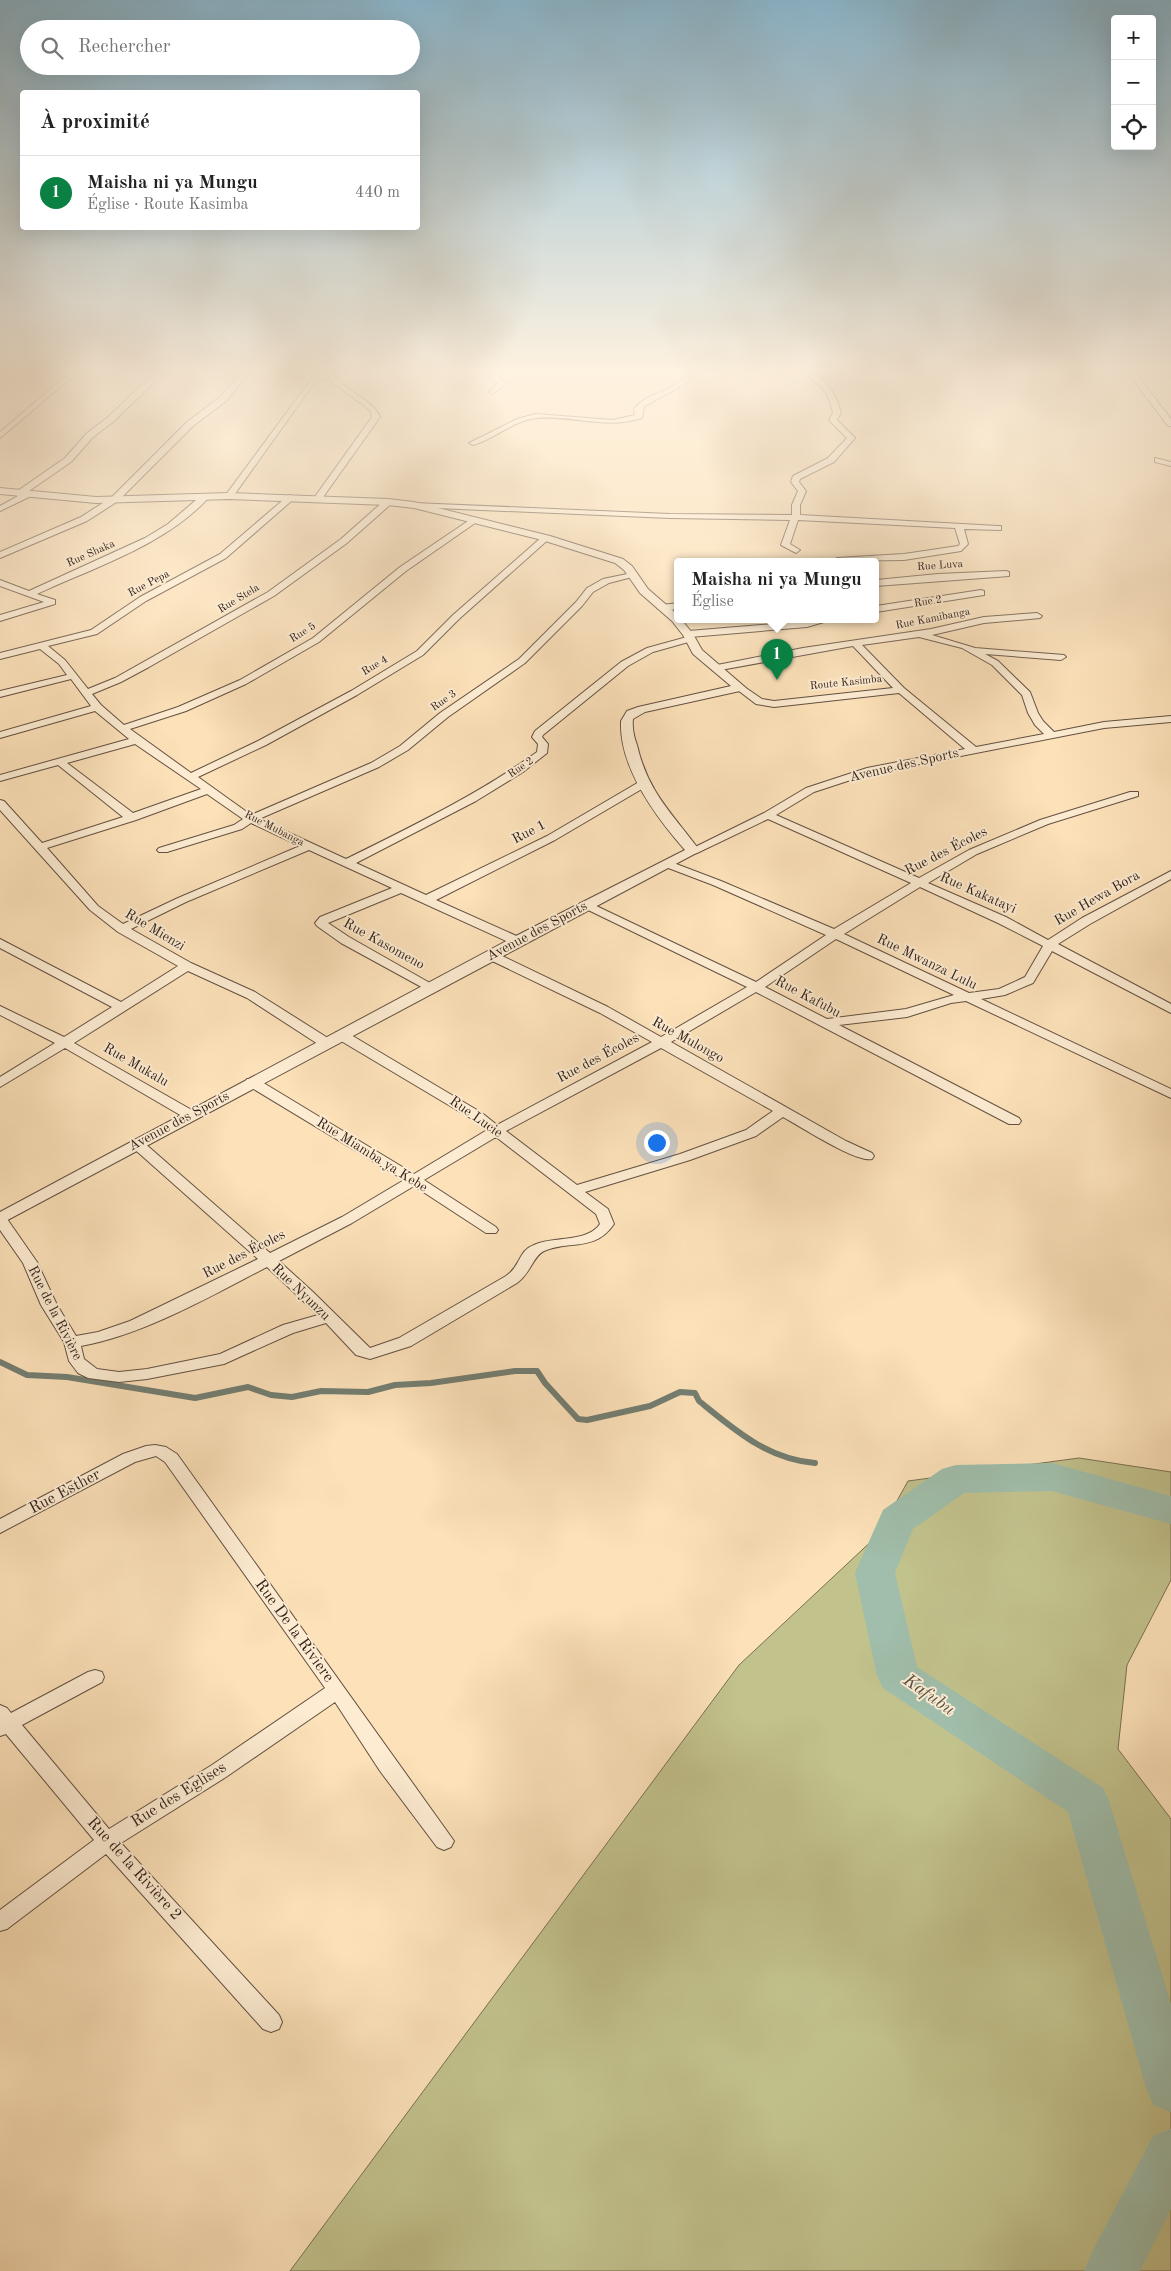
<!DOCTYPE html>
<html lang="fr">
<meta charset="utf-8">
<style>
body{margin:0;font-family:"Old Standard TT",serif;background:#f2f2f2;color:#222}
.controls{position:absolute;right:15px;top:15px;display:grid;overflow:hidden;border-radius:5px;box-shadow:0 5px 20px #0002}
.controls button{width:45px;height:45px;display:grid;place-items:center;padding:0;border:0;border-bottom:1px solid #e0e0e0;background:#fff;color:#222;font:25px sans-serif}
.you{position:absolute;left:656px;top:1142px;width:18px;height:18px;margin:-12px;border:4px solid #fff;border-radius:50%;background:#1a73e8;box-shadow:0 0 0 8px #1a73e833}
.badge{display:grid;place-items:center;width:32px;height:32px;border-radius:50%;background:#0b8043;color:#fff;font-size:16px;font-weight:700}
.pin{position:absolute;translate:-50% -41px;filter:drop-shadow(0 1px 2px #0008)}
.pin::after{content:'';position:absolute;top:26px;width:18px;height:15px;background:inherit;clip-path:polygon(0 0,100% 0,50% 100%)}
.popup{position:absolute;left:674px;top:558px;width:205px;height:65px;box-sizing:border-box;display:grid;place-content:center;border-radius:5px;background:#fff;filter:drop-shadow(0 1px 4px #0005);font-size:16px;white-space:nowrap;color:#767676}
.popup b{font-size:19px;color:#222}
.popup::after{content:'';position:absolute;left:50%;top:100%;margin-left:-10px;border:10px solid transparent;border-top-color:#fff}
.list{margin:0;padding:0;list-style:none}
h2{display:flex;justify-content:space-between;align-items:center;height:65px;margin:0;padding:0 20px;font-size:21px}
h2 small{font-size:16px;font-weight:400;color:#767676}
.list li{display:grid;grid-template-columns:32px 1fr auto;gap:15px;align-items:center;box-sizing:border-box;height:75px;padding:0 20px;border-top:1px solid #e0e0e0}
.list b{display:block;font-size:19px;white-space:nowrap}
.list p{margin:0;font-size:16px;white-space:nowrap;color:#767676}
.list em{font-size:16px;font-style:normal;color:#767676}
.icon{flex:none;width:28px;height:28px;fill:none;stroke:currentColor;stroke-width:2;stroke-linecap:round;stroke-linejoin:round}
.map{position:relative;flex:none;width:1171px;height:2271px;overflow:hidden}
.search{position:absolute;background:#fff;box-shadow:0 5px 20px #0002;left:20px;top:20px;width:400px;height:55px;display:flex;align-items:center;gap:12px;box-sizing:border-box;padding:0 18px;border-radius:28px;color:#767676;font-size:19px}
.panel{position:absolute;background:#fff;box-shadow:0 5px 20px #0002;left:20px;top:90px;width:400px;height:140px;border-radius:5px}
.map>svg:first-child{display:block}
</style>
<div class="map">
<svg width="1171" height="2271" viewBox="0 0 1171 2271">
<rect width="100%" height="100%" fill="#fce1b9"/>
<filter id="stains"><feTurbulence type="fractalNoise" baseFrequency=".004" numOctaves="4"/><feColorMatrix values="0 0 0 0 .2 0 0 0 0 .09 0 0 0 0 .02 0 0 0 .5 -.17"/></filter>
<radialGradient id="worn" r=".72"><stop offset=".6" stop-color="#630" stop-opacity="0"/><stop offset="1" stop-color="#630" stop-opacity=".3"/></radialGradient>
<path fill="#c2c28d" stroke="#797053" d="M 1079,1458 L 1171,1472 L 1171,1580 L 1127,1665 L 1118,1749 L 1171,1819 L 1171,2271 L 290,2271 L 739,1665 L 878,1535 L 908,1481 Z"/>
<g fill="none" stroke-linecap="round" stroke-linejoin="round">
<path stroke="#737e71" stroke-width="6" d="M 0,1362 L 27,1375 L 67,1377 L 195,1398 L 248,1387 L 271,1395 L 292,1397 L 321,1391 L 368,1392 L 395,1385 L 431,1383 L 515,1371 L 537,1371 L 545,1383 L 578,1419 L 587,1420 L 650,1406 L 680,1392 L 695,1393 L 699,1401 C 735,1430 767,1459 815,1463"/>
<path fill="#a0beab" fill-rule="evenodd" d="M 1052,1463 L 1171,1496 L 1171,1524 L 1052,1491 L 964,1493 L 913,1529 L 895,1573 L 917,1667 L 1103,1788 L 1109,1801 L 1171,2004 L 1171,2112 L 1153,2105 L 1146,2088 L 1068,1812 L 883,1688 L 877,1676 L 855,1573 L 883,1510 L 942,1469 L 956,1465 Z
M 1171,2129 L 1171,2209 L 1140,2271 L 1084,2271 L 1092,2252 L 1153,2136 Z"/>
<g stroke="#635041" stroke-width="2">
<path id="minor" d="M 73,370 L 80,370 L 0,438 L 0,432 Z
M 160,370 L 167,370 L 113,422 L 93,437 L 71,462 L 26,493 L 30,495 L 29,497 L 0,511 L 0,506 L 18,496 L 15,494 L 16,492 L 65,458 L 87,433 L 107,418 L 141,386 Z
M 244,370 L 251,370 L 226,401 L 193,426 L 118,501 L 87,521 L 0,558 L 0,552 L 81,517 L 112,497 L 187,422 L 220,397 Z
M 327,370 L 333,370 C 336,389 372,397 380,417 L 321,500 L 314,498 L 372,417 L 370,410 L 331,381 L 328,377 L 314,383 L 232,498 L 226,498 L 225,496 L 310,381 Z
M 490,370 L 497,370 L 496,375 L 506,383 L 493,394 L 489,392 L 498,383 L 489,376 Z
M 693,370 L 701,370 C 684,388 664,394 644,407 L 642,418 C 604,430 575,415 537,418 C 514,420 495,439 473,445 L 469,443 L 517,419 L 536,414 L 613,420 L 635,415 L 634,409 C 643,397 655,395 668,389 C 677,385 685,376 693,370 Z
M 799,370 C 822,370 836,393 841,413 L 837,420 L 855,438 L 834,462 L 800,479 L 799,482 L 806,491 L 800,505 L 800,515 L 998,526 L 1001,526 L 1001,530 L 964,529 L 968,544 L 961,551 L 904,560 L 833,561 L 837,558 L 904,554 L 958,546 L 960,544 L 955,528 L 798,520 L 790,544 L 800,550 L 796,553 L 781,545 L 790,520 L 670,518 L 414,507 L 410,505 L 414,503 L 670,514 L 792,515 L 792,505 L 798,491 L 791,482 L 793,476 L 828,458 L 847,438 L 829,420 L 833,413 C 828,386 818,385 799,370 Z
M 1126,370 L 1133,370 L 1171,419 L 1171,426 L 1168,426 Z
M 1155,458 L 1171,462 L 1171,466 L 1155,462 Z
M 203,494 L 210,496 C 168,544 95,567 37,594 L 55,600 L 55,604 L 0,621 L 0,615 L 44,602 L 0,586 L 0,580 L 29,591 L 145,538 L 168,524 Z
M 289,495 L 296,497 L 226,558 L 146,601 L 97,634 L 48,646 L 65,660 L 88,689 L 115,678 L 268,592 L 341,539 L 385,500 L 391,500 L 391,504 L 347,543 L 274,596 L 149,667 L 121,682 L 92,694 L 101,705 L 124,725 L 178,707 L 240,680 L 313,638 L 400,567 L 471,519 L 478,521 L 406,571 L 319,642 L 246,684 L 186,711 L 130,729 L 191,773 L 258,741 L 351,691 L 417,651 L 453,615 L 543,536 L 550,538 L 459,619 L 423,655 L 357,695 L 266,745 L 198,777 L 251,815 L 371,763 L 400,746 L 440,713 L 519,659 L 576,602 L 587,588 L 603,579 L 632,573 L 636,576 L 609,583 L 593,592 L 582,606 L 525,663 L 448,717 L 408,750 L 379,767 L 259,819 L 346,859 C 412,826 477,795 537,752 L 538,744 L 532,737 L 535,731 L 621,662 L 647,648 L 687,637 L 683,634 L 688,631 L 834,619 L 807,627 L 690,637 L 694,639 L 692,641 L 653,652 L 628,666 L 543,735 L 542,737 L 548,744 L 547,753 L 523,772 L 476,801 L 356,863 L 426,895 L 547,836 L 639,782 L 647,782 L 647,786 L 555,840 L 436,900 L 521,938 L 523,941 L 521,944 L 513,944 L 401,893 L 328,923 L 349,937 L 437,987 L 435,990 L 427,990 L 341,943 L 317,926 L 315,923 L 320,917 L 392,888 L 309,850 L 186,902 L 131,929 L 191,963 L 255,992 L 331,1040 L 332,1043 L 331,1046 L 321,1046 L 247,998 L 188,971 L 74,1043 L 197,1113 L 199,1116 L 197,1119 L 187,1119 L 65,1048 L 0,1087 L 0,1077 L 55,1043 L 0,1015 L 0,1006 L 64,1037 L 112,1007 L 0,948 L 0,939 L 121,1002 L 178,966 L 118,932 L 90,910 L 0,810 L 0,800 L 4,801 L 42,843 L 123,817 L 58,765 L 0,781 L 0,775 L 129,739 L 95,711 L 0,738 L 0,732 L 91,706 L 71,679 L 0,697 L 0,691 L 67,675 L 59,664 L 40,649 L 0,659 L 0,653 L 91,630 L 140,597 L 220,554 ZM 135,744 L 201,789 L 133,813 L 67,763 ZM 207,794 L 243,819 L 234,825 L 159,848 L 157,850 L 159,852 L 167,852 L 242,829 L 251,823 L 300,846 L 178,898 L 123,924 L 98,906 L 47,848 L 136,820 Z
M 1006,571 L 1009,572 L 1009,576 L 876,586 L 876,580 L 938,574 Z
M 981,590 L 984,591 L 984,595 L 876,612 L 876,606 Z
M 678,603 L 678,609 L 662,611 L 657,608 L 662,605 Z
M 1037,613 L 1042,616 L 1040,618 L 984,623 L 932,635 L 975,648 L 1064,655 L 1066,657 L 1061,660 L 985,654 L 998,661 L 1030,692 L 1038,713 L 1043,721 L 1054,732 L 1104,722 L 1171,716 L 1171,722 L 1104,728 L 869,774 L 814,792 L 776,815 L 919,878 L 969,850 L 1040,820 L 1130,792 L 1138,792 L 1138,796 L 1048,824 L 977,854 L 928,883 L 1006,917 L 1048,940 L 1082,918 L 1171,871 L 1171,879 L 1090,924 L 1058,944 L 1171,1004 L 1171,1013 L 1052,951 L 1033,983 L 1005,995 L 981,999 L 1171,1089 L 1171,1098 L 966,1001 L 951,1003 L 907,1017 L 839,1025 L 1019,1118 L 1021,1121 L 1019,1124 L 1009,1124 L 756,992 L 671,1042 L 846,1141 L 872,1153 L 874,1156 L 872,1159 C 856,1163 800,1126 783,1117 L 756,1136 L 690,1160 L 585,1192 L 608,1209 L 614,1224 C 595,1252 570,1240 544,1251 C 533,1256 531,1273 517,1283 L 411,1346 L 370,1359 L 356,1355 L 326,1323 L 293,1333 L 224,1364 L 147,1379 L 119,1382 L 88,1378 L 78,1373 L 69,1361 L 64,1342 L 41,1305 L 23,1263 L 0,1230 L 0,1215 L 5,1216 L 37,1262 L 57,1305 L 76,1336 L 98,1332 L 130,1321 L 258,1259 L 132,1147 L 130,1144 L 132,1141 L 142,1141 L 270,1253 L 342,1217 L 404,1180 L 247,1085 L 245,1082 L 247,1079 L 257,1079 L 414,1174 L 487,1130 L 472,1119 L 336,1038 L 335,1035 L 336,1032 L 346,1032 L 482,1113 L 497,1125 L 652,1042 L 600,1013 L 488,959 L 486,956 L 488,953 L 496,953 L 608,1007 L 661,1037 L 747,987 L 582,907 L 580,905 L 582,903 L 590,903 L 756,982 L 826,935 L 713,885 L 663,866 L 661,864 L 663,862 L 671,862 L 721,881 L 834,929 L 911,883 L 768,819 L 697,853 L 693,854 L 687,851 L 764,813 L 806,788 L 867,768 L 965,749 L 899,693 L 774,707 L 756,704 L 735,688 L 737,686 L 743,686 L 762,699 L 774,701 L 893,688 L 853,646 L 715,671 L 712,670 L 712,666 L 803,648 L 931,629 L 984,617 ZM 919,637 L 962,648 L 992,665 L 1022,695 L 1028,713 L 1035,725 L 1044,734 L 976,747 L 904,688 L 862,645 ZM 920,887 L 998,923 L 1043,946 L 1025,977 L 999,989 L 969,993 L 844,934 ZM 836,939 L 954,995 L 906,1009 L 827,1019 L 765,987 ZM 661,1048 L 773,1111 L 746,1130 L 680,1154 L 577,1185 L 506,1131 ZM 496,1137 L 596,1214 L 600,1224 C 587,1243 553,1236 534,1245 C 518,1251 521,1266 506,1276 L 399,1338 L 370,1348 L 313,1292 L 279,1261 L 352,1223 L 414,1186 L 486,1233 L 496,1233 L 498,1230 L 496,1227 L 424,1180 ZM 267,1267 L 318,1315 L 283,1325 L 220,1354 L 147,1369 L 119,1372 L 97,1369 L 84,1359 L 81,1346 C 143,1335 211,1296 267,1267 Z
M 155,1445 L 166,1447 L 177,1454 L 454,1841 L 451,1847 L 444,1850 L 437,1847 L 380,1771 L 335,1702 L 226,1777 L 121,1843 L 279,2015 L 282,2022 L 279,2029 L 271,2032 L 263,2029 L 106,1854 L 7,1929 L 0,1931 L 0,1910 L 94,1840 L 6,1734 L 0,1736 L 0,1705 L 7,1708 L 11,1713 L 88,1672 L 95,1670 L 102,1672 L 104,1677 L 102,1682 L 22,1725 L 109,1829 L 212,1765 L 325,1688 L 165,1462 L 156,1456 L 135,1462 L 0,1533 L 0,1519 L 123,1454 L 146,1446 Z"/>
</g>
<g stroke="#635041" stroke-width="2">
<path id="tertiary" d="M 0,488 L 96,497 L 229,493 L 388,499 L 414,502 L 550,536 L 623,559 L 632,566 L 648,589 L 678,615 L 678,619 L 681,619 L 693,634 L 702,650 L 746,688 L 740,691 L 645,712 L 633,719 C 632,728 634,737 637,745 C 648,793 673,814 700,851 L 0,1224 L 0,1212 L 512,938 L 685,850 C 656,817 619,768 621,721 L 627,711 L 638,707 L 731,686 L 693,654 L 683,635 L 672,621 L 640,593 L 624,570 L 615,563 L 542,540 L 414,508 L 388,505 L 229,499 L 96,503 L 0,494 Z"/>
</g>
<use href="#minor" fill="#fdecd2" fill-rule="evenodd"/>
<use href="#tertiary" fill="#fdecd2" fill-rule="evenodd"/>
</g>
<linearGradient id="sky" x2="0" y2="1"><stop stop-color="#8bb8d0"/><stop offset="0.54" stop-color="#fef2e0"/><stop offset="1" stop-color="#fef2e0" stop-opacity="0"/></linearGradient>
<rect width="1171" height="688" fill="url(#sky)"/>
<g text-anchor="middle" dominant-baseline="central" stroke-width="4" stroke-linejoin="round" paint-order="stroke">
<g font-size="11" fill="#301f19" stroke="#fdecd2">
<text transform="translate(91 554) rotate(-24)">Rue Shaka</text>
<text transform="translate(940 566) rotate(-4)">Rue Luva</text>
<text transform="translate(149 584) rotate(-28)">Rue Pepa</text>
<text transform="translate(239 599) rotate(-31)">Rue Stela</text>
<text transform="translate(928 602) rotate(-9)">Rue 2</text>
<text transform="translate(933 619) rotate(-11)">Rue Kamibanga</text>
<text transform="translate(303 633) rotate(-32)">Rue 5</text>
<text transform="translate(375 666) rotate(-31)">Rue 4</text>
<text transform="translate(846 683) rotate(-6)">Route Kasimba</text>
<text transform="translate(444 701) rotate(-35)">Rue 3</text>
<text transform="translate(521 768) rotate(-34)">Rue 2</text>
<text transform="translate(274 829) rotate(27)">Rue Mubanga</text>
</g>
<g font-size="14" fill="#301f19" stroke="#fdecd2">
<text transform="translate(904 765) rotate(-13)">Avenue des Sports</text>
<text transform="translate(529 832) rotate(-28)">Rue 1</text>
<text transform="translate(946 851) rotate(-27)">Rue des Écoles</text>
<text transform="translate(978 893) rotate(24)">Rue Kakatayi</text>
<text transform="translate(1097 898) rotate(-30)">Rue Hewa Bora</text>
<text transform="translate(155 930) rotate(31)">Rue Mienzi</text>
<text transform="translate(537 931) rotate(-28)">Avenue des Sports</text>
<text transform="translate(384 944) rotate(29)">Rue Kasomeno</text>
<text transform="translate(927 962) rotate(26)">Rue Mwanza Lulu</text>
<text transform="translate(808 997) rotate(28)">Rue Kafubu</text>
<text transform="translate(688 1040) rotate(29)">Rue Mulongo</text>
<text transform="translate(598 1058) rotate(-28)">Rue des Écoles</text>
<text transform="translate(136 1065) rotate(30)">Rue Mukalu</text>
<text transform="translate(476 1117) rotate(35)">Rue Lucie</text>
<text transform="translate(179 1121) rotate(-28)">Avenue des Sports</text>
<text transform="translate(372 1155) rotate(32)">Rue Miamba ya Kebe</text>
<text transform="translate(244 1254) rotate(-27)">Rue des Écoles</text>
<text transform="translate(301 1292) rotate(44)">Rue Nyunzu</text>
<text transform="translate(55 1313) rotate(63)">Rue de la Rivière</text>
</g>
<g font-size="16" fill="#301f19" stroke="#fdecd2">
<text transform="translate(65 1492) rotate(-28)">Rue Esther</text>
<text transform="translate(294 1631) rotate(54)">Rue De la Riviere</text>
<text transform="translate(179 1795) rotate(-32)">Rue des Eglises</text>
<text transform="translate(134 1869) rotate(48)">Rue de la Rivière 2</text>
</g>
<g font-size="18" font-style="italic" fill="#524f45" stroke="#fdecd2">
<text transform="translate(929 1695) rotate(35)">Kafubu</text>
</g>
</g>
<rect width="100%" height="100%" filter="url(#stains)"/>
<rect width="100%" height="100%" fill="url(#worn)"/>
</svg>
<div class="controls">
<button>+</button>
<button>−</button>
<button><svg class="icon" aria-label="locate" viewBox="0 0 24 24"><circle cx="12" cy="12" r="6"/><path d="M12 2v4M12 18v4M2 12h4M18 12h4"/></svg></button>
</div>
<div class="you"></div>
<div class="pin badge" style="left:777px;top:680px">1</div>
<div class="popup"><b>Maisha ni ya Mungu</b>Église</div>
<div class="search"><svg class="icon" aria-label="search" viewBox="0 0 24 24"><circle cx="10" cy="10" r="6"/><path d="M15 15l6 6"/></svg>Rechercher</div>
<section class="panel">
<h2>À proximité<small></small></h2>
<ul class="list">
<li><span class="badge">1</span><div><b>Maisha ni ya Mungu</b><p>Église · Route Kasimba</p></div><em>440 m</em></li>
</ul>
</section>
</div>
